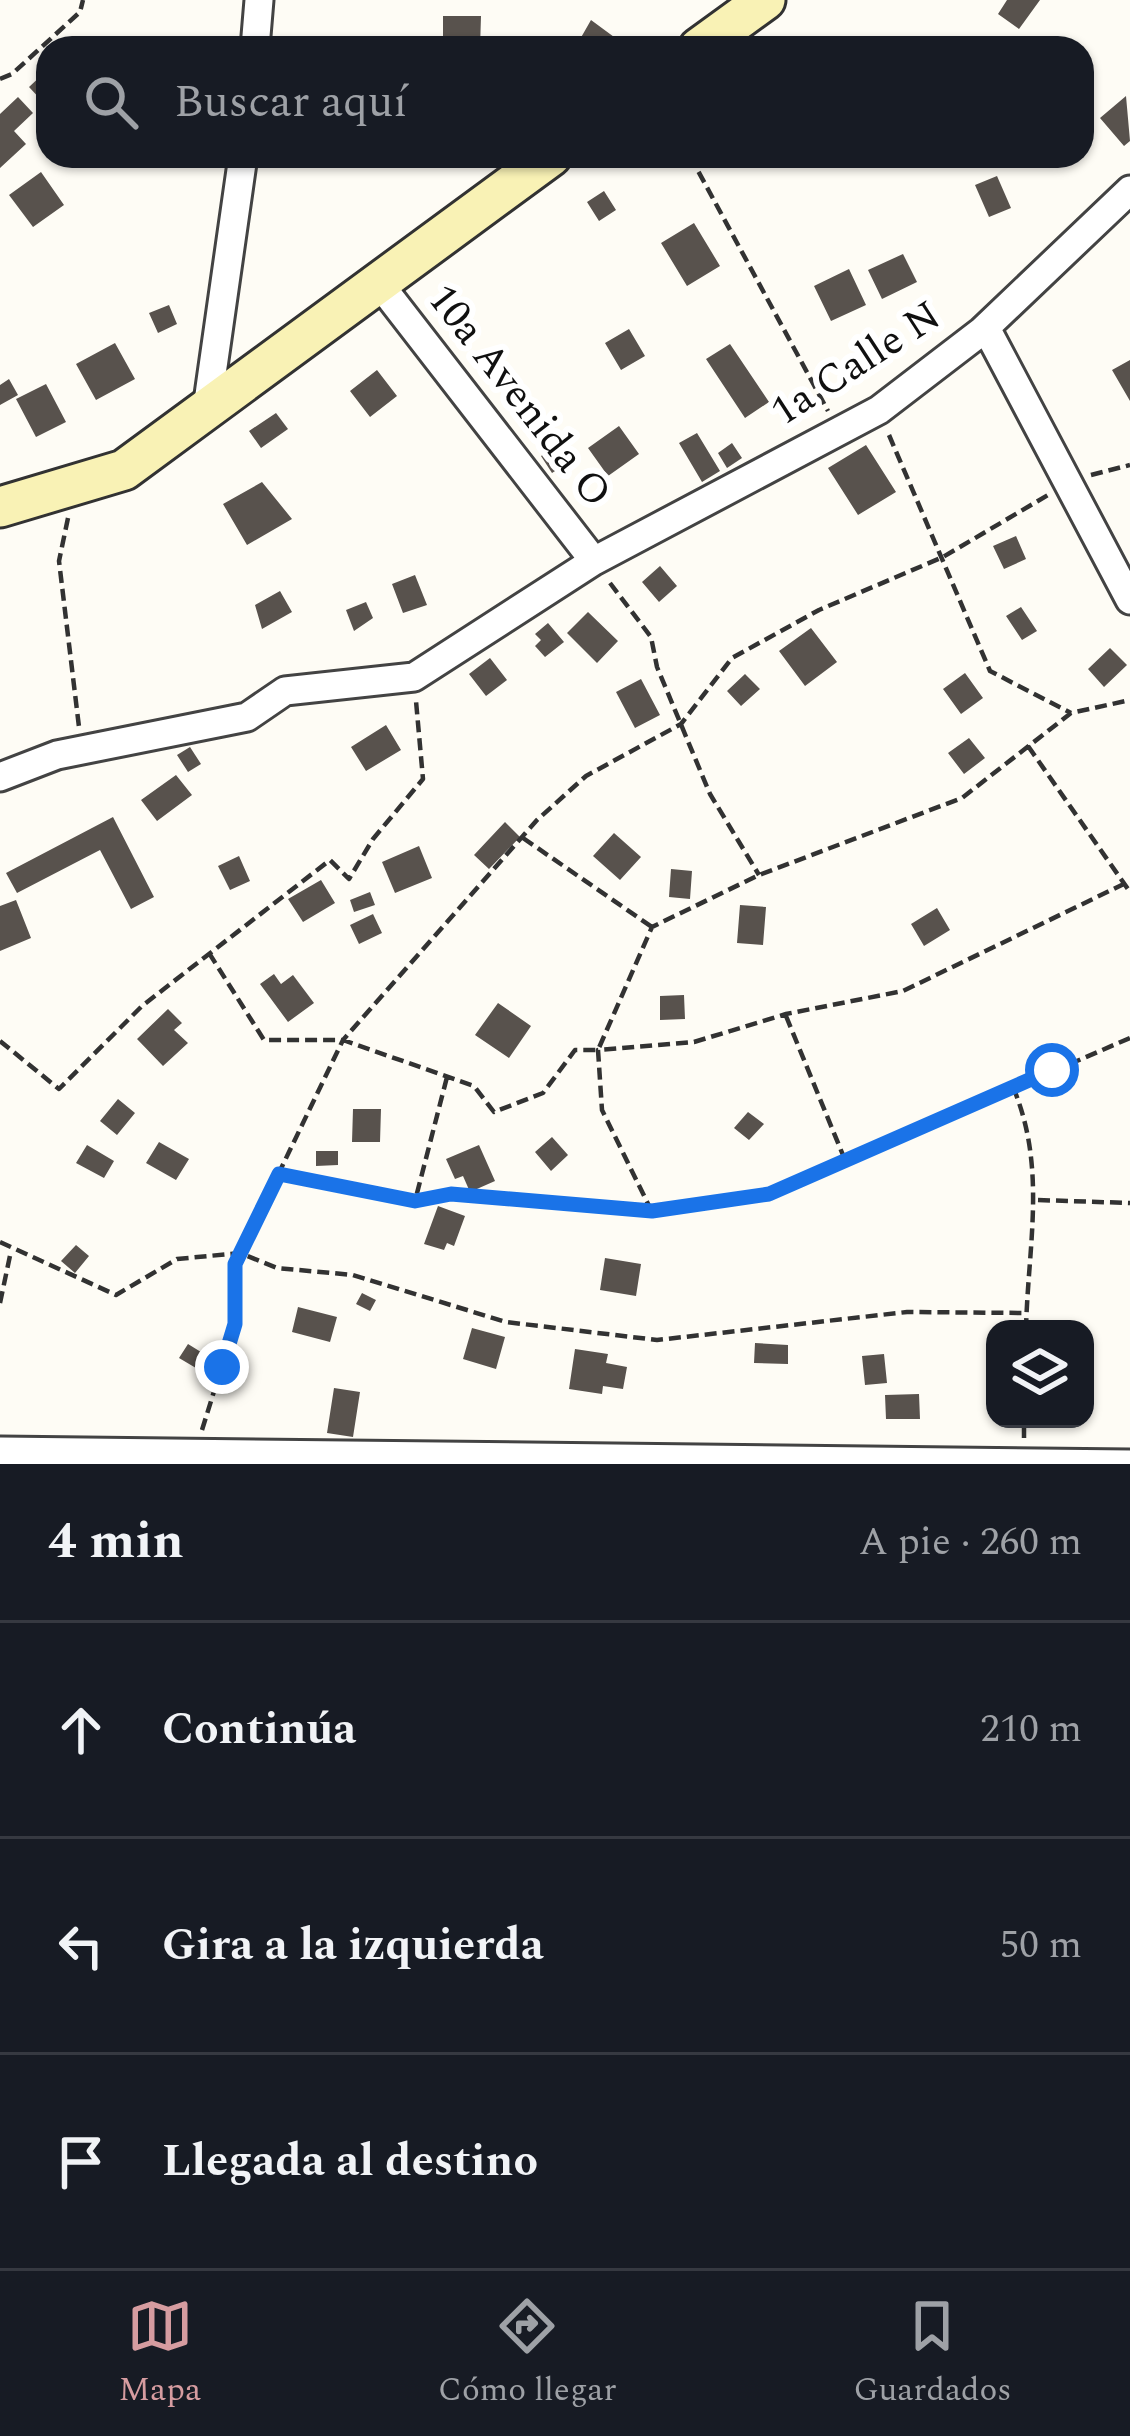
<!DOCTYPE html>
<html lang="es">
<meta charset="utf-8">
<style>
body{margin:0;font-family:Spectral,serif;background:#242831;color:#f1f3f6}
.controls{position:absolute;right:36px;bottom:36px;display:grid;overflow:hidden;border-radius:24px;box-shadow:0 3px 9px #0004}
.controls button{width:108px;height:108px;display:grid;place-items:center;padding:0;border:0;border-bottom:3px solid #363941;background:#171b24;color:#f1f3f6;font:60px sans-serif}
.stop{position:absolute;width:36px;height:36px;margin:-27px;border:9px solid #1a73e8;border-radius:50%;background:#fff}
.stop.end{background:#1a73e8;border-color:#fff;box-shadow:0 3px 12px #0008}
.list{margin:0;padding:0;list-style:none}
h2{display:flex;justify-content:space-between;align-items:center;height:156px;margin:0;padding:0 48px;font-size:51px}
h2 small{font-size:39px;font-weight:400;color:#9ea1a6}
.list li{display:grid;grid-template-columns:78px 1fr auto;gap:36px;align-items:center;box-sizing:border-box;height:216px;padding:0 48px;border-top:3px solid #363941}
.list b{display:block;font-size:45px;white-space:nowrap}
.list em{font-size:39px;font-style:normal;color:#9ea1a6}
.icon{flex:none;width:66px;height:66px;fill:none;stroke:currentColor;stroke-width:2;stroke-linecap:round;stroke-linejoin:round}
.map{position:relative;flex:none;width:1130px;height:1464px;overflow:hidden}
.search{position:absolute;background:#171b24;box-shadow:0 3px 9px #0004;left:36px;right:36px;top:36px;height:132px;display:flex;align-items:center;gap:30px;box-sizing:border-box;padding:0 42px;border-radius:36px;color:#9ea1a6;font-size:45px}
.sheet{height:804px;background:#171b24}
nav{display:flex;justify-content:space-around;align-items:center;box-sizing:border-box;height:168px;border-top:3px solid #363941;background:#171b24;font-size:33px;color:#9ea1a6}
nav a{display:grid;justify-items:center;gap:6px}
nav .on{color:#d69ca0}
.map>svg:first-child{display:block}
</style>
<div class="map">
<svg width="1130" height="1464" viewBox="0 0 1130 1464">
<rect width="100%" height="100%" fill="#fefcf5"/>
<path fill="#58524d" d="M 1007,0 L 1040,0 L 1019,29 L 998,14 Z
M 443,16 L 481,16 L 480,48 L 443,48 Z
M 591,20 L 629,48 L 575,48 Z
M 44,73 L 48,97 L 43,102 L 29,87 Z
M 1126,96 L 1130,141 L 1124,146 L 1100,118 Z
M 18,97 L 33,113 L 14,131 L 26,144 L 0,168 L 0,114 Z
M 179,156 L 212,156 L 212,165 L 179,167 Z
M 41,172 L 64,205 L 33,227 L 9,195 Z
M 997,176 L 1011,208 L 989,217 L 975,185 Z
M 604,191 L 616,210 L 599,221 L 587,202 Z
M 694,223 L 720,266 L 687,286 L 661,243 Z
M 903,254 L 917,282 L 882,299 L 868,270 Z
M 849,269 L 866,305 L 831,321 L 814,286 Z
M 169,305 L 177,324 L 158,333 L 149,313 Z
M 629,329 L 645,356 L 621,370 L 605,343 Z
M 115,343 L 135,379 L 96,400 L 76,364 Z
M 730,344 L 769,402 L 745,418 L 706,359 Z
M 1130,360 L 1130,401 L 1112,370 Z
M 377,370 L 397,396 L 370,417 L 350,391 Z
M 9,379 L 18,395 L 0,405 L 0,385 Z
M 46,384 L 66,422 L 36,437 L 16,399 Z
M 276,413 L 288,429 L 261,448 L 249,431 Z
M 619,426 L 639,454 L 608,476 L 588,448 Z
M 697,433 L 720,471 L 702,482 L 679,443 Z
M 561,443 L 572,460 L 552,473 L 541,456 Z
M 732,443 L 742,458 L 727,468 L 718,453 Z
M 866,445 L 896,492 L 858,515 L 828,468 Z
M 262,482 L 292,519 L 247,545 L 223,504 Z
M 1016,536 L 1026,559 L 1004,569 L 993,546 Z
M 660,566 L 677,586 L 659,602 L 642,582 Z
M 415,575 L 427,605 L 403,613 L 392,584 Z
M 280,591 L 292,612 L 262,629 L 255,605 Z
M 366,602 L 373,618 L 354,631 L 346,610 Z
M 1021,607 L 1037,631 L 1022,640 L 1006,616 Z
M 588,612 L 618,641 L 597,663 L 567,633 Z
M 548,623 L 564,642 L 545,657 L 535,646 L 541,640 L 535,634 Z
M 811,628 L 837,662 L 805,686 L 779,651 Z
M 1110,648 L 1127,665 L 1104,687 L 1088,669 Z
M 490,658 L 507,680 L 486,696 L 469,674 Z
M 965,673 L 983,698 L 961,714 L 943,689 Z
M 745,674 L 760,689 L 741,706 L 727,691 Z
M 641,679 L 660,715 L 635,728 L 616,692 Z
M 386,725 L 401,750 L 366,771 L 351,747 Z
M 969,738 L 985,758 L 964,774 L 948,753 Z
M 190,747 L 201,764 L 188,772 L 177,755 Z
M 176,775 L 192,795 L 157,821 L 141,800 Z
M 113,817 L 154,897 L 131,909 L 100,850 L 17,893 L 6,873 Z
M 505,822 L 520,837 L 489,869 L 474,855 Z
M 614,833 L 641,857 L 620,880 L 593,856 Z
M 419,846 L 432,878 L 395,893 L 382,862 Z
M 239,856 L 250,881 L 230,890 L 218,866 Z
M 671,869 L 692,871 L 690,899 L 669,897 Z
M 321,880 L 335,903 L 303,922 L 288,899 Z
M 370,892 L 375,905 L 354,912 L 350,900 Z
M 16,900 L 31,938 L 0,951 L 0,906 Z
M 740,905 L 766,907 L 763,945 L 737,943 Z
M 937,908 L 950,930 L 924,946 L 911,924 Z
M 373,914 L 382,933 L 359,944 L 350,925 Z
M 274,974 L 281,984 L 293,975 L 314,1003 L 288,1022 L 260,984 Z
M 684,995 L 685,1019 L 660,1020 L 660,996 Z
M 498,1003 L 531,1026 L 509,1058 L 475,1035 Z
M 168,1009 L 182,1023 L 174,1030 L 188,1043 L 163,1066 L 137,1039 Z
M 118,1099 L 135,1113 L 117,1135 L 100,1121 Z
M 353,1109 L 381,1109 L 380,1142 L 352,1142 Z
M 748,1112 L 764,1124 L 749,1140 L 734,1128 Z
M 552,1137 L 568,1155 L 551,1171 L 535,1152 Z
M 159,1142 L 189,1159 L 176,1180 L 146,1163 Z
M 87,1145 L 114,1161 L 104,1178 L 76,1163 Z
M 479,1145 L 495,1181 L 470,1192 L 463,1176 L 455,1179 L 446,1159 Z
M 316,1151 L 338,1151 L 338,1165 L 316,1166 Z
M 438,1206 L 465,1216 L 454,1246 L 447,1243 L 444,1250 L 424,1244 Z
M 76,1245 L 89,1256 L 75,1273 L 61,1261 Z
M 605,1258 L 641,1264 L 636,1296 L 600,1290 Z
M 362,1293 L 376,1300 L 370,1311 L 356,1304 Z
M 298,1307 L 337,1317 L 330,1342 L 292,1332 Z
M 472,1328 L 505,1337 L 496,1369 L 463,1359 Z
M 755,1343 L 788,1345 L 788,1364 L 754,1363 Z
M 188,1344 L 209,1357 L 201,1371 L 179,1358 Z
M 575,1349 L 608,1354 L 606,1363 L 627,1367 L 623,1389 L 603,1386 L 602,1394 L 569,1389 Z
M 884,1354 L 887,1383 L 865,1385 L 862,1356 Z
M 334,1388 L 360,1392 L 353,1437 L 327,1433 Z
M 919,1394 L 920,1419 L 886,1419 L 885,1395 Z"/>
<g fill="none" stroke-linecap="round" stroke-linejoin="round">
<g stroke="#434343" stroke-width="33">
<path id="street" d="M 255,48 L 259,0
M 378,282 L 594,561
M 986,328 L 1130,600
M 207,409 L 243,156
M 0,777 L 57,755 L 247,717 L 285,691 L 414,677 L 594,561 L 879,410 L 982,331 L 1130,190
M 0,1451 L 1130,1464"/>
</g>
<g stroke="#323232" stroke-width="45">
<path id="secondary" d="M 699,48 L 765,0
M 0,507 L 124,470 L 551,156"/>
</g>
<path stroke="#323232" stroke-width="4.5" stroke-dasharray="12 6" stroke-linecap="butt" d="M 0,79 L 12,74 L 80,12 L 83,0
M 690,156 L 828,411
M 889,435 L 990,671 L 1071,713
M 1091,475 L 1130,465
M 68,518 L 59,561 L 79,727
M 610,583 L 651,637 L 657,667 L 710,794 L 759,875
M 1028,746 L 1130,892
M 523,838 L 652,927
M 209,953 L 264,1040 L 343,1040 L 474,1086 L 494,1112 L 543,1093 L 575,1050 L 598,1050 L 652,927 L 759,875 L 962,798 L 1071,713 L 1130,700
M 786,1016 L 845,1160
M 0,1041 L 59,1089 L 142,1006 L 330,860 L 349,879 L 373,839 L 423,779 L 416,701
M 1013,1087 C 1047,1168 1028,1245 1026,1329
M 281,1174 L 415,1201 L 447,1077
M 1038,1200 L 1130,1203
M 415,1201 L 451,1194 L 652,1212 L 769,1194 L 1130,1038
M 652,1212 L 602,1110 L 598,1050 L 694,1042 L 786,1014 L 903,991 L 1130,881
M 0,1242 L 116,1295 L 177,1259 L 240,1253 L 277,1268 L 353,1275 L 506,1322 L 657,1340 L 907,1312 L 1027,1313
M 0,1303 L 11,1251
M 202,1430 L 235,1324 L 235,1264 L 343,1040 L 537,820 L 586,776 L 681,724 L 732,658 L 819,610 L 943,557 L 1048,495
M 1024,1438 L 1024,1419"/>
<use href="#street" stroke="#fff" stroke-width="27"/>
<use href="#secondary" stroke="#f9f2b5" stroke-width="39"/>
</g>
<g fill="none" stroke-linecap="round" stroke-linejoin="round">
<path stroke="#1a73e8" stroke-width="15" d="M 222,1367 L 235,1324 L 235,1264 L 279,1174 L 415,1201 L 451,1194 L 652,1211 L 769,1194 L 1052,1070"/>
</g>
<g text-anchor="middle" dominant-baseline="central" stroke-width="12" stroke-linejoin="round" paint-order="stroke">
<g font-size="42" fill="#101010" stroke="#fff">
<text transform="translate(856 364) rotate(-33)">1a Calle N</text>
<text transform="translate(519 396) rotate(52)">10a Avenida O</text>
</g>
</g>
</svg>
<div class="controls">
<button><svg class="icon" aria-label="layers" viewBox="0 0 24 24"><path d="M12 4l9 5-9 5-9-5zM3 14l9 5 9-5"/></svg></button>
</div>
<div class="stop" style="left:1052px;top:1070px"></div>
<div class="stop end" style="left:222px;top:1367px"></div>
<div class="search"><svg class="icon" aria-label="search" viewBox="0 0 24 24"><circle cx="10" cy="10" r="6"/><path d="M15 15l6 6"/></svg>Buscar aquí</div>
</div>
<section class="sheet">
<h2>4 min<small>A pie · 260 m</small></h2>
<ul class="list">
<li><svg class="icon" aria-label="ahead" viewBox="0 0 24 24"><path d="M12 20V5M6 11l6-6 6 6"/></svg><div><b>Continúa</b></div><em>210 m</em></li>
<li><svg class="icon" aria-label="left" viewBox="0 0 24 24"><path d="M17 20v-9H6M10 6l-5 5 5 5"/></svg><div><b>Gira a la izquierda</b></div><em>50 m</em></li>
<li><svg class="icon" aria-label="arrive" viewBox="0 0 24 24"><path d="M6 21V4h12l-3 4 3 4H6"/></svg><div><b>Llegada al destino</b></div></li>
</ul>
</section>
<nav>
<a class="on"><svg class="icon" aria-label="map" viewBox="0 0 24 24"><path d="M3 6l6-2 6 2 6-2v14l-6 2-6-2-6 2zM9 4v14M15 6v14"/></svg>Mapa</a>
<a><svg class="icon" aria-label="directions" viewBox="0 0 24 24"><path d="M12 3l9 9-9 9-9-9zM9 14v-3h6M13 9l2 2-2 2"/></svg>Cómo llegar</a>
<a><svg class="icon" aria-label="saved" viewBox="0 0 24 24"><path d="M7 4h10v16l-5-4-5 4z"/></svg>Guardados</a>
</nav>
